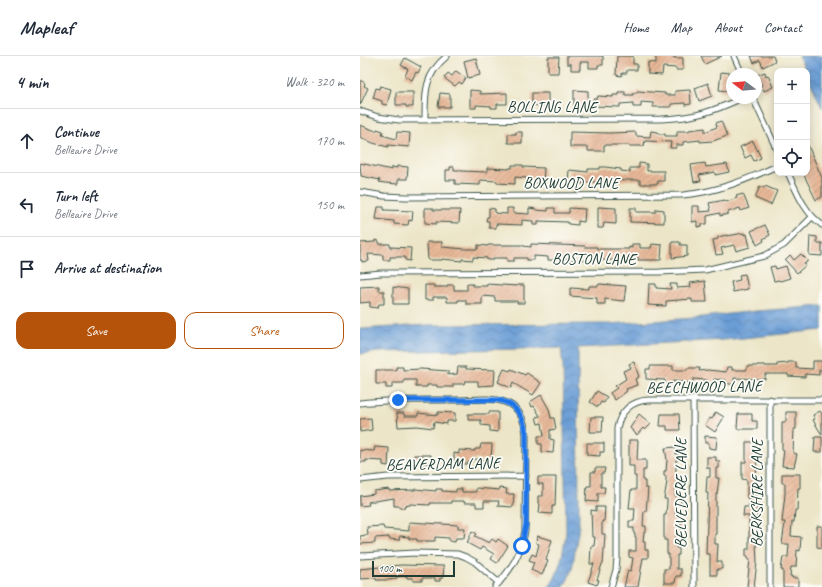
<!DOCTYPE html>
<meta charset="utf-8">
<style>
body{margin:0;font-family:Caveat,sans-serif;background:#f6f6f7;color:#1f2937}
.controls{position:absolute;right:12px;top:12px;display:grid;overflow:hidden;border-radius:8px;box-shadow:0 2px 10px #0003}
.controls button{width:36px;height:36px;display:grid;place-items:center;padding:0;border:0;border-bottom:1px solid #e0e1e3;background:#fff;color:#1f2937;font:20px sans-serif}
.compass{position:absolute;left:366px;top:12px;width:36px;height:36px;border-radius:50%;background:#fff;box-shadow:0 2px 10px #0003;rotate:286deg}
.scale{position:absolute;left:12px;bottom:10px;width:83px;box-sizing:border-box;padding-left:4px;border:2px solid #1f3d34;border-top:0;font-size:11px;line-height:14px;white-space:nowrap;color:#1f3d34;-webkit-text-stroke:3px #fdfcf7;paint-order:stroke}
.stop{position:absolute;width:12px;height:12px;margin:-9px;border:3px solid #1a73e8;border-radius:50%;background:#fff}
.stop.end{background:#1a73e8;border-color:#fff;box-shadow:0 1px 4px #0008}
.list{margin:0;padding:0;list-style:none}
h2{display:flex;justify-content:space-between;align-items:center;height:52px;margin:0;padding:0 16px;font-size:17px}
h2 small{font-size:13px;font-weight:400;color:#747a83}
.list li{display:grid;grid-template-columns:26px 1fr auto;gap:12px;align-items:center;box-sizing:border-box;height:64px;padding:0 16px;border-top:1px solid #e0e1e3}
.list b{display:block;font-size:15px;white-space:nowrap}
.list p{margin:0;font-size:13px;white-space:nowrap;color:#747a83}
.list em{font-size:13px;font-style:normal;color:#747a83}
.actions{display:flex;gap:8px;padding:12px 16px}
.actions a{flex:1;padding:9px 0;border:1px solid #b45309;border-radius:12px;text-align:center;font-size:14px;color:#b45309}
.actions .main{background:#b45309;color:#fff}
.icon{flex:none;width:22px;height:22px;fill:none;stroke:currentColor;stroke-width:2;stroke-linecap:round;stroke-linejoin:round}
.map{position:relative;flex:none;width:462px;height:531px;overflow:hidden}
header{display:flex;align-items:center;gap:24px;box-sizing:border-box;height:56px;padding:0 20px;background:#fff;border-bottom:1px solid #e0e1e3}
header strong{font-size:19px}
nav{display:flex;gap:22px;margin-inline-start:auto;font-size:14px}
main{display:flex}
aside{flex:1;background:#fff}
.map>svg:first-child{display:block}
</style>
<header>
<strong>Mapleaf</strong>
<nav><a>Home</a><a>Map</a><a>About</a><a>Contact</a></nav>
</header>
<main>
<aside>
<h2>4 min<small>Walk · 320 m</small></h2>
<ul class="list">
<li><svg class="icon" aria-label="ahead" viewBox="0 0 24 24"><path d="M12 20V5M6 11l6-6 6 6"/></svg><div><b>Continue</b><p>Belleaire Drive</p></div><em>170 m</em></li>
<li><svg class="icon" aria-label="left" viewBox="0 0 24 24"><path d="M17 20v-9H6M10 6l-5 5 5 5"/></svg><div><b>Turn left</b><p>Belleaire Drive</p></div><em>150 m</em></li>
<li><svg class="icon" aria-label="arrive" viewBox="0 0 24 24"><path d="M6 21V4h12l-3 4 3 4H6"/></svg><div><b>Arrive at destination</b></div></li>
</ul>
<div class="actions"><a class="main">Save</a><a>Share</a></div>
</aside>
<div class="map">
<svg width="462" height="531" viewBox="0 0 462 531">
<defs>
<pattern id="water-waves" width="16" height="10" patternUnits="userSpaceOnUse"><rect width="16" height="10" fill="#6b9dd5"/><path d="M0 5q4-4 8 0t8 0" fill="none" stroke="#5781ae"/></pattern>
<pattern id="building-hatch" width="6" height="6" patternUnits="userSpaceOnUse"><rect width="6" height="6" fill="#e8b898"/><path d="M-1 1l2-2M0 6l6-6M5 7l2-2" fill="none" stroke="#bb977d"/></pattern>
</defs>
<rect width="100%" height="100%" fill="#fdfcf7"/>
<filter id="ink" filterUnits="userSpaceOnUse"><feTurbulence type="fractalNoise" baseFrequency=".025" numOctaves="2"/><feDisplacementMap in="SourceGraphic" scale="8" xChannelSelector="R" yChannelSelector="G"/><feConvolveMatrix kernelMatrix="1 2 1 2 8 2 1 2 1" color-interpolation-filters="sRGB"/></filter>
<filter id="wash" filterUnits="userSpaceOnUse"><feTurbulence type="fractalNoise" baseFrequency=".012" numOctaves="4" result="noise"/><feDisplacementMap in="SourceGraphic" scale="16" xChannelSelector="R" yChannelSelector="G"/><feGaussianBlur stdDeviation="0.9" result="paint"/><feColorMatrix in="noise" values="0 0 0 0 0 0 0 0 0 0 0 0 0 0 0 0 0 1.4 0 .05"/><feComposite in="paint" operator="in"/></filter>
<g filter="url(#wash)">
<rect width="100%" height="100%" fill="#ece5c7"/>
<path fill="url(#water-waves)" stroke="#456d84" d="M 439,0 L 462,0 L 462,52 Z
M 462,250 L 462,274 L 364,284 L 218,292 L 219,470 L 212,514 L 204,531 L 189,531 C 200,518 204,492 206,476 L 203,310 L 201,292 L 64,295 L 18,296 L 0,298 L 0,273 L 66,269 L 249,268 L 334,262 L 396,255 Z"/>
<g id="blocks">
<path fill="url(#building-hatch)" d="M 207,0 L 243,0 L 243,9 L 238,9 L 238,12 L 229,12 L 229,6 L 220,6 L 220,14 L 211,14 L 211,8 L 207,8 Z
M 257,0 L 273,0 L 273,8 L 277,8 L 277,14 L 267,14 L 267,17 L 262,17 L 262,20 L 256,19 Z
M 296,0 L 314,0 L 314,2 L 323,2 L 323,14 L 316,14 L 316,12 L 303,11 L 302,19 L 288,18 L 288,6 L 296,7 Z
M 341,0 L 362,0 L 345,8 Z
M 391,0 L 413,0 L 415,5 L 403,11 L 400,4 L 394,7 Z
M 188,1 L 199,1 L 198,17 L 188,17 Z
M 45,2 L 61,11 L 58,17 L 56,16 L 52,24 L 45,20 L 48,13 L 41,9 Z
M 116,2 L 120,19 L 108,22 L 104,5 Z
M 96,15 L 106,22 L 102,28 L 99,26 L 95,30 L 84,22 L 88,17 L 92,20 Z
M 361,16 L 370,17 L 367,35 L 359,34 Z
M 405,16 L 406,20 L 408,19 L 413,31 L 404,35 L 397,19 Z
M 0,24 L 5,27 L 4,30 L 8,32 L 0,49 Z
M 348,27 L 352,40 L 339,45 L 335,32 Z
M 20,30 L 31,33 L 27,49 L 22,48 L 22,45 L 13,42 L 16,32 L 19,33 Z
M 110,34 L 120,35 L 120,38 L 147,37 L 147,48 L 137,48 L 137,52 L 131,52 L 131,50 L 116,49 L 116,52 L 110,52 Z
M 214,34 L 228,35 L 228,46 L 222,46 L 222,51 L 214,51 Z
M 330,34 L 331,48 L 325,49 L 325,47 L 311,48 L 311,51 L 293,51 L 293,47 L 281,46 L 281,51 L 273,51 L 273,47 L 260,48 L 260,51 L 232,50 L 233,43 L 237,43 L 238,40 L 253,41 L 253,39 L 258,39 L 258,36 L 265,36 L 265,39 L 273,39 L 273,37 L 277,37 L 277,35 L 305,37 L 305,39 L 315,39 L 315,35 Z
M 36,36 L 53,36 L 53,51 L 46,51 L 46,49 L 36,49 Z
M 80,37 L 90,38 L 90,51 L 78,51 Z
M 172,37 L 188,37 L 188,50 L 172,49 Z
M 361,65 L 367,80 L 353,85 L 340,86 L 340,84 L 323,86 L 323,89 L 316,89 L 316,92 L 310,92 L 311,86 L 285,85 L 284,90 L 269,90 L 269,89 L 244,89 L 244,95 L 228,95 L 228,91 L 210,91 L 210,76 L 249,77 L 276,76 L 276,80 L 290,81 L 291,75 L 298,76 L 298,78 L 305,78 L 305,80 L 317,80 L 317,75 L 329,75 L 329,74 L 345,72 L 345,76 L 357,71 L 356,67 Z
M 0,69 L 16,75 L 17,73 L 23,75 L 22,79 L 36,83 L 37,76 L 50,77 L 49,91 L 28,89 L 28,91 L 13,87 L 0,81 Z
M 156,76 L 162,76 L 162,87 L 148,87 L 148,78 L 156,78 Z
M 393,85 L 401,102 L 394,105 L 391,99 L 385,102 L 380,91 Z
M 447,87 L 462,122 L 462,141 L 456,144 L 443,117 L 447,117 Z
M 0,107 L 32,114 L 32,111 L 37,112 L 37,110 L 48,111 L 47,123 L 38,123 L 38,128 L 25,127 L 19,126 L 20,124 L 1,120 Z
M 279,107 L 287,108 L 287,115 L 304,115 L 304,125 L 298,125 L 298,128 L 280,128 L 280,124 L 265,124 L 264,125 L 256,124 L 255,128 L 248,128 L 248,126 L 223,126 L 223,128 L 208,126 L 209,114 L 228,116 L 228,113 L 240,113 L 240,111 L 245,111 L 261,113 L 261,115 L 270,116 L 270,112 L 279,112 Z
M 345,107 L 346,111 L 367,108 L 369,116 L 355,119 L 355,116 L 339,119 L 341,125 L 334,126 L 331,109 Z
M 152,109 L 163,109 L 163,111 L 184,112 L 183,127 L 167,127 L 167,122 L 155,121 L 155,128 L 137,127 L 137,125 L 120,124 L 120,129 L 95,128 L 95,124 L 86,124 L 86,114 L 90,114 L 90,111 L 94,111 L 94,114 L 101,114 L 101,115 L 127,116 L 127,112 L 149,113 L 149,112 L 152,112 Z
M 400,130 L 404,132 L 405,130 L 417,135 L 411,149 L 395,142 Z
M 383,138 L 389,152 L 381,155 L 380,152 L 368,156 L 368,158 L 360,160 L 360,157 L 347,160 L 347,168 L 342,168 L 342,170 L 337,171 L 337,165 L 332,166 L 332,150 L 339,150 L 339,156 L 351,155 L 349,147 L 365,144 L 366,146 L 377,142 L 376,140 Z
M 18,151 L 24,151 L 24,154 L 53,155 L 52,165 L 49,164 L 48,169 L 34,168 L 34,165 L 16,163 Z
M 238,151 L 256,152 L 256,168 L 244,167 L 243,172 L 238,172 Z
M 65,152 L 73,152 L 73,154 L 100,154 L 99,167 L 76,166 L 76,168 L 65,167 Z
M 129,152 L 135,153 L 135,157 L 147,158 L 147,152 L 153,152 L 153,157 L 169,158 L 169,152 L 176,153 L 176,154 L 188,155 L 188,152 L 195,152 L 195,157 L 209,157 L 209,152 L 225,153 L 224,166 L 218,165 L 218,169 L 208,168 L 208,166 L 178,165 L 178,169 L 173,169 L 173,165 L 162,164 L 162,169 L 136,168 L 136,172 L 129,172 L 129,165 L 126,165 L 127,161 L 129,161 Z
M 270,152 L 276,152 L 276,156 L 296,156 L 296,153 L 304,154 L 304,167 L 270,166 Z
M 405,169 L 410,179 L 403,183 L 404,185 L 397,189 L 391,175 Z
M 384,177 L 384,179 L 387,178 L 390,191 L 376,195 L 374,189 L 361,192 L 363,198 L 356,199 L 353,184 L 358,183 L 358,181 L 367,179 L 367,180 Z
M 450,180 L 457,181 L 457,187 L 462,187 L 462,200 L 449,199 Z
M 15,184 L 19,185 L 19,188 L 30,188 L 30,191 L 51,192 L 50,205 L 45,204 L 45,201 L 30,201 L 30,204 L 23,204 L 23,199 L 8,198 L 9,205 L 2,206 L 2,204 L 0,204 L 0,187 L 15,186 Z
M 67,186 L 82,186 L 82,191 L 106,193 L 118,193 L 118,189 L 128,190 L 128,189 L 163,189 L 163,190 L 171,191 L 171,188 L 225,190 L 225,191 L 237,191 L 237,193 L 269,193 L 269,191 L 272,192 L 272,188 L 280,188 L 280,192 L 291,192 L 292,188 L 302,189 L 301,204 L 278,204 L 278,201 L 264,201 L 264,204 L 207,204 L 207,202 L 194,202 L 194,204 L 188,204 L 188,201 L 174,200 L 174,204 L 167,204 L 167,202 L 154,202 L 154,205 L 147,205 L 147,202 L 134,202 L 134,204 L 127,204 L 127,202 L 113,201 L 113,204 L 102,203 L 102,205 L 82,203 L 82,204 L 68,204 Z
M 312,186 L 320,186 L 320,189 L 327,189 L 327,200 L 312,202 Z
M 441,198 L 447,204 L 447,206 L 444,208 L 446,209 L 437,217 L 425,204 L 430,199 L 434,204 Z
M 415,210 L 416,213 L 426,210 L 430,222 L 420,225 L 419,224 L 414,225 L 410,211 Z
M 385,218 L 388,233 L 373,236 L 371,226 L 380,224 L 379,219 Z
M 345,225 L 347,246 L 332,246 L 332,243 L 306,245 L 306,250 L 288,249 L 289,228 L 296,228 L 296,232 L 311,233 L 310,228 L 317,228 L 317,232 L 331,231 L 330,227 Z
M 107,228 L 113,228 L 113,230 L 127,230 L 127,228 L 157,230 L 157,229 L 164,229 L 164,247 L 157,247 L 157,245 L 135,245 L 135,241 L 122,240 L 122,248 L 106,248 L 106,244 L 98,244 L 98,246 L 87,246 L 87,241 L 73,241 L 73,244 L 65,244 L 65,229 L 74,229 L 74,231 L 87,231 L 87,229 L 94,229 L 94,234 L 107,234 Z
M 239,228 L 266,230 L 264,245 L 245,243 L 245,248 L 237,248 L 237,242 L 210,240 L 210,232 L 229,233 L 229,230 L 238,230 Z
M 19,230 L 19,235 L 24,235 L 24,248 L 19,248 L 18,252 L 10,251 L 10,246 L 0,247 L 0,231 Z
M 33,231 L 48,233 L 48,248 L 33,248 Z
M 453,305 L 462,305 L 462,314 L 459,314 L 459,319 L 445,318 L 445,321 L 428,320 L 428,318 L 405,318 L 405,323 L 374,322 L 374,328 L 366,328 L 366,324 L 354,323 L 353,329 L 347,328 L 347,324 L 333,323 L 333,327 L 313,325 L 313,329 L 305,328 L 305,324 L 286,323 L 286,313 L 290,313 L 290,310 L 313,310 L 313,314 L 327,314 L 327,312 L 340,312 L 339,315 L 348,314 L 366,316 L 367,311 L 372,311 L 372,314 L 387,314 L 387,310 L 397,310 L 397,309 L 405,309 L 405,310 L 417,310 L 417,308 L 428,307 L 428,306 L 436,306 L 436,312 L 453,313 Z
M 274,306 L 279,321 L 275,323 L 277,329 L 266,333 L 267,335 L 255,344 L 250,337 L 257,332 L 255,330 L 266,323 L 263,315 L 271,312 L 269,308 Z
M 36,311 L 43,311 L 43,314 L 61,313 L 88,315 L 88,319 L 97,318 L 98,311 L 106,311 L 106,313 L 135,314 L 134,329 L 118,330 L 118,325 L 105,325 L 104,328 L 93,328 L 93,331 L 77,331 L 77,329 L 67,329 L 67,331 L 56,331 L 56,324 L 44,324 L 44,327 L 32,327 L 32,332 L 26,332 L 26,328 L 16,328 L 16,314 L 36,314 Z
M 144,313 L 150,315 L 151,313 L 165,319 L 167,317 L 181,327 L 173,339 L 153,327 L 151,332 L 138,326 Z
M 237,335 L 247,341 L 244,347 L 241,346 L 238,351 L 230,346 Z
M 181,339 L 189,353 L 191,362 L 194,362 L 196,373 L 190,374 L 190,383 L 194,384 L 193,397 L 182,396 L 182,388 L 178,388 L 178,380 L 184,380 L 182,367 L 178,368 L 176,361 L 180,360 L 174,350 L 172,351 L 170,346 Z
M 460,355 L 462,358 L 462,379 L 453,364 L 455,363 L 453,359 Z
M 78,356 L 95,357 L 95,365 L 87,365 L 87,368 L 74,366 L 73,372 L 57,370 L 38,371 L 37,357 L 44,357 L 44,360 L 58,360 L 58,357 L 78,359 Z
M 129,356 L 138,356 L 138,376 L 130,375 L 130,370 L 121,369 L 121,364 L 108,364 L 108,358 L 129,358 Z
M 356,356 L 364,361 L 355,376 L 345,369 L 350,362 L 352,363 Z
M 426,356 L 436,356 L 436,373 L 434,373 L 433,397 L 437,398 L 434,411 L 422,410 L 424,394 L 422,393 L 422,366 L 426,366 Z
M 279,358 L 291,368 L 285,374 L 283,372 L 277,379 L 270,372 Z
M 301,358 L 319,358 L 320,374 L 307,374 L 307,370 L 300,370 Z
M 378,358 L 392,358 L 392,365 L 397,365 L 397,373 L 377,373 Z
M 231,361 L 243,361 L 242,376 L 230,376 Z
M 11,362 L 12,374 L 0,376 L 0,363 Z
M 345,380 L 357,381 L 356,393 L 349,392 L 349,387 L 345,387 Z
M 455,381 L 462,381 L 462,396 L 454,396 Z
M 269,384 L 278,384 L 277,404 L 286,404 L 286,414 L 283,414 L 283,425 L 285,425 L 285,432 L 288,432 L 286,456 L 284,455 L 283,470 L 286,470 L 286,476 L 284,476 L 283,486 L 285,486 L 285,494 L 288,494 L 288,502 L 283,502 L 278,531 L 264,531 L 268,514 L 271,515 L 273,502 L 269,501 L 269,495 L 276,495 L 276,481 L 275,481 L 275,478 L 274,478 L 274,472 L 269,472 L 269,465 L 274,465 L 275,452 L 269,452 L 271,434 L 276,434 L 276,420 L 274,420 L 274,410 L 269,410 Z
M 386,386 L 397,386 L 396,447 L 397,447 L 396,487 L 397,506 L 394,531 L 387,531 L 390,503 L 388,503 L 388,500 L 386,500 L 386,493 L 389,493 L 389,460 L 383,460 L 384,451 L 389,451 L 389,442 L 387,442 L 387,424 L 382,423 L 382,406 L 386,406 Z
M 227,387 L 244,387 L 244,396 L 240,396 L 240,400 L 227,399 Z
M 121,388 L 132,388 L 131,405 L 125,405 L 126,404 L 112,403 L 112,406 L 108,406 L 108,408 L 99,408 L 99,406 L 94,406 L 94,397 L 99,398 L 99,394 L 115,395 L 115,393 L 120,393 Z
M 15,391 L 29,392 L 28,410 L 23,409 L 23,405 L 6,404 L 6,406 L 0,406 L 0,394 L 14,395 Z
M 316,391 L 316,398 L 320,397 L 321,403 L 316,404 L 316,419 L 321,419 L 321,426 L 316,426 L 315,440 L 321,440 L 321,448 L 316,447 L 315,460 L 321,461 L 321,478 L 316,478 L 316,492 L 319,492 L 319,499 L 317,499 L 317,513 L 321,513 L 321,520 L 316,520 L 315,527 L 304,527 L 304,513 L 309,513 L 309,498 L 307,498 L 307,484 L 304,484 L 304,459 L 306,459 L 307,446 L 307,443 L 304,443 L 307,426 L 306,426 L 306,420 L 304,420 L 304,415 L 306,415 L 307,404 L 305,392 Z
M 54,399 L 71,399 L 71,407 L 54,408 Z
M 347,401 L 356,401 L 356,405 L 359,405 L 359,412 L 356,412 L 356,422 L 359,422 L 357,438 L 356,438 L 356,478 L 355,478 L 355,488 L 358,488 L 357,506 L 362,506 L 362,513 L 357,513 L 357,519 L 350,519 L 350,498 L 346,498 L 348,437 L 346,437 L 347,421 L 350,421 L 350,412 L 347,412 Z
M 235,412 L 245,412 L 244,417 L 241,417 L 241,431 L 245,431 L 244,437 L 238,437 L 238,446 L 226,445 L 227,430 L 231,430 L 231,416 L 235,416 Z
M 422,418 L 440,418 L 440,432 L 438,432 L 437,454 L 435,454 L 434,466 L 432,466 L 431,480 L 441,481 L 440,495 L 437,494 L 436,511 L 431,511 L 430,520 L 432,520 L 432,522 L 438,522 L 438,531 L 423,531 L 423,514 L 421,514 L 423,501 L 428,501 L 429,488 L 422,488 L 425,466 L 422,466 L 425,438 L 425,427 L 422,427 Z
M 178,421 L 196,421 L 195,450 L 192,450 L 192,458 L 179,457 L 180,448 L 178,447 L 178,440 L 183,440 L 183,428 L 178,428 Z
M 116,432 L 139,434 L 139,432 L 147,433 L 146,438 L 154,438 L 153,451 L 138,450 L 139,445 L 124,445 L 124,451 L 116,451 L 116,447 L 104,447 L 104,445 L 91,445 L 91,447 L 70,447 L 70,449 L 50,448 L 50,449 L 44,450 L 44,452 L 40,452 L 40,450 L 34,450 L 34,442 L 8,446 L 9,449 L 0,450 L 0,440 L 14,438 L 14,435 L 29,433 L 29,435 L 55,434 L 55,433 L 76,435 L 76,433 L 82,433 L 82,435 L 96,436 L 96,433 L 102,433 L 102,436 L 116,436 Z
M 236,451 L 245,451 L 244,465 L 242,465 L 242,478 L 245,478 L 243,508 L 242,508 L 237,524 L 239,524 L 237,529 L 228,526 L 234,508 L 230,508 L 231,490 L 234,490 L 235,481 L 232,481 L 231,454 L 236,455 Z
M 49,466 L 98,469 L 98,472 L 105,472 L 104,482 L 96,482 L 95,486 L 89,485 L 89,482 L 75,481 L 75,485 L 57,485 L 57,483 L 49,483 L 49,481 L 40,480 L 39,484 L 29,483 L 29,481 L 15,482 L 15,487 L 0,488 L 0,480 L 8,479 L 7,471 L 23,470 L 24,473 L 49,475 Z
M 457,470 L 462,470 L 462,492 L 457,491 Z
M 112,475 L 117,478 L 115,480 L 129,487 L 132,483 L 136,486 L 138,483 L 148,490 L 137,507 L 131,503 L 134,498 L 122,491 L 120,494 L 107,487 Z
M 177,480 L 192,484 L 186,504 L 188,505 L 182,519 L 171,514 L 174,506 L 169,504 L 172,498 L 176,500 L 179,488 L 176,487 Z
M 41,509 L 84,510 L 83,522 L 80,522 L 80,525 L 75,525 L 75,522 L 62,522 L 62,525 L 53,525 L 53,522 L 47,522 L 47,520 L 36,521 L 36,523 L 28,524 L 16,524 L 16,522 L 0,523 L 0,513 Z"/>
</g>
</g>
<g filter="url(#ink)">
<use href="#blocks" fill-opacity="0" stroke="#3e564a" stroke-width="1"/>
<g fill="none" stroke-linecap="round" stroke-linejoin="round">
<g stroke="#3e564a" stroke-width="7">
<path id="street" d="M 374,0 L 382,18
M 393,42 L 417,94
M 0,55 L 18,61 L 39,64 L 301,63 C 333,62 352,56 382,42
M 65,64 C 65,37 64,19 87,0
M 428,117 C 437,136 444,156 462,169
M 0,136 L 24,140 L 46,141 L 323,139 C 357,136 386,124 417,110
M 0,219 L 21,217 L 299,216 L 345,214 L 404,200 L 424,189 L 452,161
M 333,343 L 334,531
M 0,347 C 33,343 65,344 98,344 C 114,344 135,340 149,348 C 161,354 165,366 166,379 L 165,475 C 161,498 151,514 135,531
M 0,424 L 28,421 L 166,420
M 0,500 L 55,497 L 98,498 L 106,501 L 115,506 L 139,527
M 251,531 L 256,514 L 257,502 L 257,372 C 260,356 271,345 288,344 L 462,344
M 410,531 L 410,343"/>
</g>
<use href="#street" stroke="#fff" stroke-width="5"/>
</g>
</g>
<g fill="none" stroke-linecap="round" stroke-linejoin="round" filter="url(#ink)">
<path stroke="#1a73e8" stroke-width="5" d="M 38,344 L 137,344 C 156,347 164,360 166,378 L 166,468 L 162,490"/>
</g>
<g text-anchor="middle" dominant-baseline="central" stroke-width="3.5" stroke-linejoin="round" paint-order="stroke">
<g font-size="16" fill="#1f3d34" stroke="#fdfcf7">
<text x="192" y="51">BOLLING LANE</text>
<text x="211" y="127">BOXWOOD LANE</text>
<text x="234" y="203">BOSTON LANE</text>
<text transform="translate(344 331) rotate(-1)">BEECHWOOD LANE</text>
<text transform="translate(83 408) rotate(-1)">BEAVERDAM LANE</text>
<text transform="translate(321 437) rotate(-90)">BELVEDERE LANE</text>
<text transform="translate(397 437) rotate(-90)">BERKSHIRE LANE</text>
</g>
</g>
</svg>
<div class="controls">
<button>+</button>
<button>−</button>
<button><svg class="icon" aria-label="locate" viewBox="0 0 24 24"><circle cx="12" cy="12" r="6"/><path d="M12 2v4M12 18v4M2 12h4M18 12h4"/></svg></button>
</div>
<svg class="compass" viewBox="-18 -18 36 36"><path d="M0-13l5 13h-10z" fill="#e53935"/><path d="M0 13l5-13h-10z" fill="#747a83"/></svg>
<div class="scale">100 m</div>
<div class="stop" style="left:162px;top:490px"></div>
<div class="stop end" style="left:38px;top:344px"></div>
</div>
</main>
